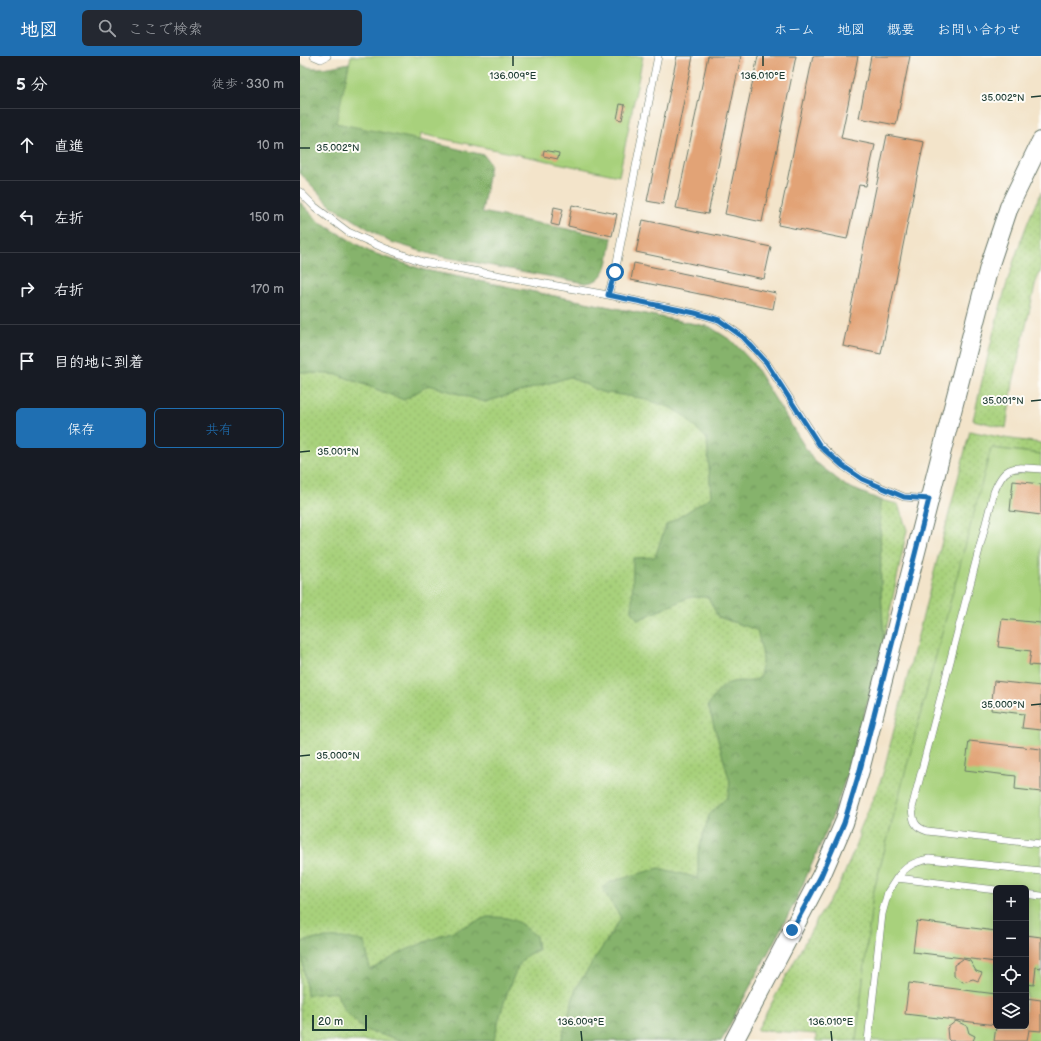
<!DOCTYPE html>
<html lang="ja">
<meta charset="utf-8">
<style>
body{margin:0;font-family:"Balsamiq Sans","Klee One",sans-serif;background:#242831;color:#f1f3f6}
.controls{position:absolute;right:12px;bottom:12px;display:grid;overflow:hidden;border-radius:6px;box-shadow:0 2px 10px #0003}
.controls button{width:36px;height:36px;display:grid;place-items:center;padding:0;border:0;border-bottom:1px solid #363941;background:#171b24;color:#f1f3f6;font:20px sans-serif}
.scale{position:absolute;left:12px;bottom:10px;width:55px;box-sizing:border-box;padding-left:4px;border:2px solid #1f3d34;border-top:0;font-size:11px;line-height:14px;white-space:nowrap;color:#1f3d34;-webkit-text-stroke:3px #fdfcf7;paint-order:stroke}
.stop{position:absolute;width:12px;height:12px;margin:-9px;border:3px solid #1f6fb2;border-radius:50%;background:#fff}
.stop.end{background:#1f6fb2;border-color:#fff;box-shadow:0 1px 4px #0008}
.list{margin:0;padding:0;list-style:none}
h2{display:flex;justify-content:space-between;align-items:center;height:52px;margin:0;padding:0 16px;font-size:17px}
h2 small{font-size:13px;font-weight:400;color:#9ea1a6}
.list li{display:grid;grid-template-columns:26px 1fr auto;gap:12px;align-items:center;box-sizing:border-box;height:72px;padding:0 16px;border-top:1px solid #363941}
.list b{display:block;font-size:15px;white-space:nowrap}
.list em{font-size:13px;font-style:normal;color:#9ea1a6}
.actions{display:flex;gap:8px;padding:12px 16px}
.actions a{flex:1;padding:9px 0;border:1px solid #1f6fb2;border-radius:6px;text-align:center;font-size:14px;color:#1f6fb2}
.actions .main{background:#1f6fb2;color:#fff}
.icon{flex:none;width:22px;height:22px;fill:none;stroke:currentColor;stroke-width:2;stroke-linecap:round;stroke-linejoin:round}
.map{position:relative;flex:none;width:741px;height:985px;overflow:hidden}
header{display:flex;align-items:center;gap:24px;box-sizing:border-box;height:56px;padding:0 20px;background:#1f6fb2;color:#fff}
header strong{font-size:19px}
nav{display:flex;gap:22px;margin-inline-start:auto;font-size:14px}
.search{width:280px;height:36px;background:#242831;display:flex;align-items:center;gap:10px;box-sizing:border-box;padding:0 14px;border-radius:6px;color:#9ea1a6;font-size:15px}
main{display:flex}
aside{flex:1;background:#171b24}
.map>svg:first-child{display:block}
</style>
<header>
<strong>地図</strong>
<div class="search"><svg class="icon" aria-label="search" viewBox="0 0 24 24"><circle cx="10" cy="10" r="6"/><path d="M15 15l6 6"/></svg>ここで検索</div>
<nav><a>ホーム</a><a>地図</a><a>概要</a><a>お問い合わせ</a></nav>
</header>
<main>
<aside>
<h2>5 分<small>徒歩 · 330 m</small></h2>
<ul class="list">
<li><svg class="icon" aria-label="ahead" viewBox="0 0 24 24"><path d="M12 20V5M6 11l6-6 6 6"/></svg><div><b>直進</b></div><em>10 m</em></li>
<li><svg class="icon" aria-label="left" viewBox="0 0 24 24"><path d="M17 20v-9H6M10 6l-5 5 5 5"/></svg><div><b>左折</b></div><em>150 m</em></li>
<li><svg class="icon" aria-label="right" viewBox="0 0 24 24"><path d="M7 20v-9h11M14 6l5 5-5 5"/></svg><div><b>右折</b></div><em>170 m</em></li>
<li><svg class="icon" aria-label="arrive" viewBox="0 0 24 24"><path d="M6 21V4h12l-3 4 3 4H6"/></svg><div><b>目的地に到着</b></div></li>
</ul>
<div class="actions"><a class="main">保存</a><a>共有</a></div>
</aside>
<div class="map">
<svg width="741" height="985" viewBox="0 0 741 985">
<defs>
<pattern id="grass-dots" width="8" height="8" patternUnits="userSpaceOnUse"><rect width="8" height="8" fill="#a8d17c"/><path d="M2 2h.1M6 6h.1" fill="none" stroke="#90b46c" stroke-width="1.8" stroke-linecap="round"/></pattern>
<pattern id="forest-crowns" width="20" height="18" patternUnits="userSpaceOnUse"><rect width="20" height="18" fill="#86b36c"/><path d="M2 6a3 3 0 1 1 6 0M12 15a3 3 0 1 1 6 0" fill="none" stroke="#6d935a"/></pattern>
</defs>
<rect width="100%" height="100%" fill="#fdfcf7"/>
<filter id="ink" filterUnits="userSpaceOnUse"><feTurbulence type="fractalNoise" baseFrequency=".025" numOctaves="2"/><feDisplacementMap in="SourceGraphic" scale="8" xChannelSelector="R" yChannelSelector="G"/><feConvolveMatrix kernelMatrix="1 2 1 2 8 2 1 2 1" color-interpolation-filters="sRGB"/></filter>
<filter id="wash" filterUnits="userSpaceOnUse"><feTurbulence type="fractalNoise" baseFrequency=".012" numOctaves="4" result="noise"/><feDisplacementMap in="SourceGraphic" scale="16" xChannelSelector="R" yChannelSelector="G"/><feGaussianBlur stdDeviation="0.9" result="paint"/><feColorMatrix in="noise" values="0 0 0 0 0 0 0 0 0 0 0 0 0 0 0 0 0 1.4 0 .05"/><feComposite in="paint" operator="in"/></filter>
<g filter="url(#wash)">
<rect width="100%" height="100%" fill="#f3e4ca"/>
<path fill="url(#grass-dots)" stroke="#648758" d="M 741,136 L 741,214 L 736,226 L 713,327 L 706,372 L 673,364 C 691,287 707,208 741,136 Z
M 0,146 L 19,166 L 70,196 L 124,214 L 410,271 L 432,285 L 513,404 L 546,430 L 580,444 L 598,448 L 607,474 L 584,584 L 551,707 L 531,764 L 495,846 L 421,985 L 0,985 Z
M 670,375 L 704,382 L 741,387 L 741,398 L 692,392 L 741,804 L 587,785 L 573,838 L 556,985 L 516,985 L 516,978 L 457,974 L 518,862 L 539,830 L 560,781 L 559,776 L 582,721 Z"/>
<path fill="url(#forest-crowns)" stroke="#527850" d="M 49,7 L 37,67 L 120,84 L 184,99 L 190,108 L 182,156 L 312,182 C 308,201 309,226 285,227 L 134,199 L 88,185 L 30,149 L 0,117 L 0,8 C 14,16 34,10 49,7 Z
M 0,146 L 19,166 L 70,196 L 124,214 L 410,271 L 432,285 L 452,306 L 513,404 L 546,430 L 580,444 L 581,535 L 584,584 L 551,707 L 531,764 L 495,846 L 421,985 L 261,985 L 276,932 L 321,862 L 302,832 L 310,826 L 359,812 L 398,822 L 398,797 L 409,759 L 428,740 L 430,726 L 408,649 C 415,640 421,628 433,626 C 444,623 449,629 460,621 L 463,600 L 457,574 L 418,561 L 408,541 L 390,541 L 338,564 L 332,555 L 333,502 L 355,501 L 366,469 L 411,441 L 407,383 L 384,360 L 372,352 L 341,342 L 301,336 L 270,321 L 185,346 L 129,329 L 104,344 L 39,319 L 0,316 Z
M 187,861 C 213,861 216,863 236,880 L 238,894 C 234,896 227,898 224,902 C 211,918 198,964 194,985 L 104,985 L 64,974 L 44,954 L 36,936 L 7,939 L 0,886 C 21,881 45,880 65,886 L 70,914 L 106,894 Z"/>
<path fill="#a8d17c" stroke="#648758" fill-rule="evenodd" d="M 51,0 L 343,0 L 319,120 L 121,78 L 120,84 L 36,67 Z
M 691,392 L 741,398 L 741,985 L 556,985 L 573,838 ZM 696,832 L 726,832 L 726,970 L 696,970 Z"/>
<g id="blocks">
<path fill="#e2a376" d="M 377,0 L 393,0 L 363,148 L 347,145 Z
M 408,0 L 441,0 L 408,158 L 376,152 Z
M 458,0 L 496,0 L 462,166 L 425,158 Z
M 513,0 L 558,0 L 541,82 L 575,89 L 566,130 L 559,129 L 547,183 L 478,169 Z
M 571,0 L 610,0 L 596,69 L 559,62 Z
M 320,48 L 325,49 L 322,64 L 317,63 Z
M 587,79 L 624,86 L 581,298 L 543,290 Z
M 244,94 L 259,97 L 258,103 L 243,100 Z
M 272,149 L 317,158 L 312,180 L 268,170 Z
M 254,151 L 263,153 L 259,170 L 251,168 Z
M 343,164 L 471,191 L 464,223 L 336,196 Z
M 334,207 L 476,237 L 473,253 L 331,224 Z
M 713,425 L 741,428 L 741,459 L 710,455 Z
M 702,563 L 741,567 L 741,610 L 729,609 L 731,595 L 698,591 Z
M 694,625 L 741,630 L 741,674 L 722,672 L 724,658 L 691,654 Z
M 669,685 L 741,693 L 741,736 L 715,733 L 716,720 L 665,714 Z
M 617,865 L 696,875 L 696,906 L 613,896 Z
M 726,879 L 741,881 L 741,912 L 736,911 L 734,929 L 726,928 Z
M 663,903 L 670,905 L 676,915 L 682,917 L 678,925 L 673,923 L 663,926 L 654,920 L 654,909 Z
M 609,927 L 696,938 L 696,969 L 605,958 Z
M 726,942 L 741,944 L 741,975 L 729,974 L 727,985 L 694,985 L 696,970 L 726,970 Z
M 656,965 L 667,970 L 669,977 L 675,980 L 673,985 L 650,985 L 648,983 L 647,972 Z"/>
</g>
</g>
<g filter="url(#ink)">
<use href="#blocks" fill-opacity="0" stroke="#697768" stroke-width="1"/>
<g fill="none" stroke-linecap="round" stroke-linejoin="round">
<g stroke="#697768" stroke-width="8">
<path id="service" d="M 14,0 L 21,3 L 27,0
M 0,136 L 15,151 L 48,176 L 84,192 L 123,206 L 308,239 L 395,257 L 419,264 L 443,281 L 466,306 L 520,389 L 543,410 L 562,423 L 604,441 L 629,443
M 308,239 L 315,216 L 358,0
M 741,413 C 713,411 705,408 694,436 L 612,752 C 613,765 614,771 627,775 L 741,788
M 597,822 C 606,810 614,806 629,803 L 741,815
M 726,838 L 741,840
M 568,985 L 582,858 L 588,836 L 597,822 L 696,834"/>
</g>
<g stroke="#697768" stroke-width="20">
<path id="tertiary" d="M 434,985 L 521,820 L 544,767 L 560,714 L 689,211 L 709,151 L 741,85"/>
</g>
<use href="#service" stroke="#fff" stroke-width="7"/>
<use href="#tertiary" stroke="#fff" stroke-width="18"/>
</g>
</g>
<g fill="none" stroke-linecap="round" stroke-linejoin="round" filter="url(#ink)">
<path stroke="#1f6fb2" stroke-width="5" d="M 315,216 L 308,239 L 395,257 L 419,264 L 443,281 L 466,306 L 520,390 L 543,410 L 562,423 L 604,441 L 629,443 L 560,714 L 544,767 L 521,820 L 492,874"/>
</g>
<path fill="none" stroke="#1f3d34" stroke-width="1.5" d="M 213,0 L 213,10M 463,0 L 463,10M 731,41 L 741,40M 0,92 L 10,92M 731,345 L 741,344M 0,396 L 10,395M 731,649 L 741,648M 0,700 L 10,699M 281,975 L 282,985M 531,975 L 532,985"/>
<g font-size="10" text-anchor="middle" fill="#1f3d34" stroke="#fdfcf7" stroke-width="4" stroke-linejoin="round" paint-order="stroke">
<text x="213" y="23">136.009°E</text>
<text x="463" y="23">136.010°E</text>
<text x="703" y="45">35.002°N</text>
<text x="38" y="95">35.002°N</text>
<text x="703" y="348">35.001°N</text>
<text x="38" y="399">35.001°N</text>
<text x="703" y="652">35.000°N</text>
<text x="38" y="703">35.000°N</text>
<text x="281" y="969">136.009°E</text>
<text x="531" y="969">136.010°E</text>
</g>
</svg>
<div class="controls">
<button>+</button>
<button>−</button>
<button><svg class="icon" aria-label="locate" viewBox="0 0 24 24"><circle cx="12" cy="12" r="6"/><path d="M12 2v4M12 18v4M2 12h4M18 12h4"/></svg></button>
<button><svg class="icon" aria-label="layers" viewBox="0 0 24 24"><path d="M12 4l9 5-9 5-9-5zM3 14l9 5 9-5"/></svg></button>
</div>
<div class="scale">20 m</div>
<div class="stop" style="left:315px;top:216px"></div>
<div class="stop end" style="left:492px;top:874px"></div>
</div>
</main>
